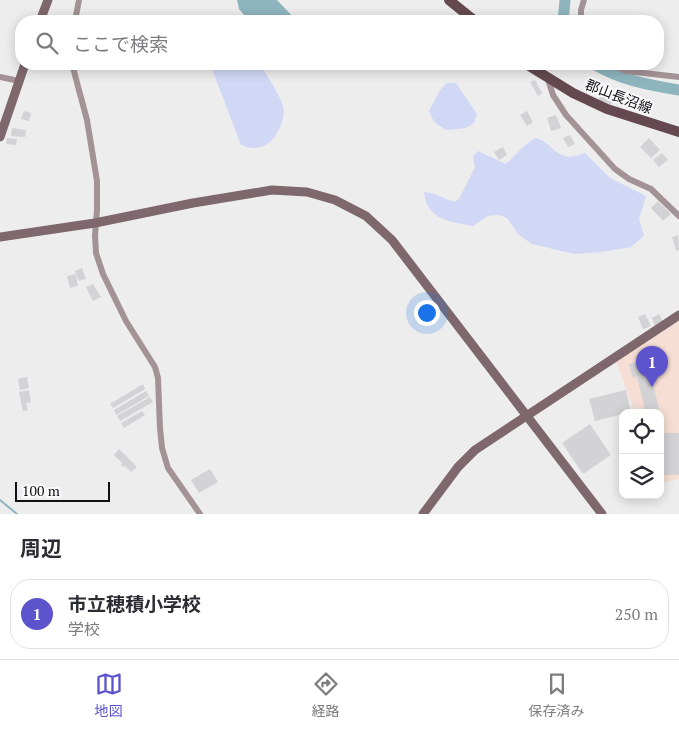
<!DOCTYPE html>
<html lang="ja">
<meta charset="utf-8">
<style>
body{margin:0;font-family:"PT Serif","Noto Sans JP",serif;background:#f2f2f3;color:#2b2b33}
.controls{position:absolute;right:15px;bottom:15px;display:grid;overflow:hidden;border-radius:10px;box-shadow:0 2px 12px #0003}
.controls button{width:45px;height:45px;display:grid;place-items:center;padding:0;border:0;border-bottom:1px solid #e1e1e2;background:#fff;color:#2b2b33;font:25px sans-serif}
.scale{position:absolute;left:15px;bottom:12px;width:95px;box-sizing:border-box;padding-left:5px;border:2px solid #111112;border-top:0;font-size:14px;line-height:18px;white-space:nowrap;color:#111112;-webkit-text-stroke:4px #fafafc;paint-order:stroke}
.you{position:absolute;left:426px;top:312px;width:18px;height:18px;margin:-12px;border:4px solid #fff;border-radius:50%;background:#1a73e8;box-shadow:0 0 0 8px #1a73e833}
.badge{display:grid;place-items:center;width:32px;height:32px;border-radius:50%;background:#5d54cd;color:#fff;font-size:16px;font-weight:700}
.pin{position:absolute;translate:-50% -41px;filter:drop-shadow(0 1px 2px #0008)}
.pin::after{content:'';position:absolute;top:26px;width:18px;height:15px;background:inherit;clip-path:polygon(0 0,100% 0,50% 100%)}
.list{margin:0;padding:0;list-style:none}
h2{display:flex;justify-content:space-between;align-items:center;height:65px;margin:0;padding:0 20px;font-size:21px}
h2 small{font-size:16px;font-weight:400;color:#7c7c81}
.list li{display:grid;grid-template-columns:32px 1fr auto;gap:15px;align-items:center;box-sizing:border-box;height:70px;margin:0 10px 10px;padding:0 10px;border:1px solid #e1e1e2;border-radius:20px}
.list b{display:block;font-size:19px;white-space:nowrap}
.list p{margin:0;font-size:16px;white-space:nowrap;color:#7c7c81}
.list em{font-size:16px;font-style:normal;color:#7c7c81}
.icon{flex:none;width:28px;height:28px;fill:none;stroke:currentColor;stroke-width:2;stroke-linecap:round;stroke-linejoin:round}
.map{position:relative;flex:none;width:679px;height:514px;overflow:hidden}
.search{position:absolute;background:#fff;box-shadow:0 2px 12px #0003;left:15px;right:15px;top:15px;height:55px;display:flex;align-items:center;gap:12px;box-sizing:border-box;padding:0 18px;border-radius:20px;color:#7c7c81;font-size:19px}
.sheet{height:145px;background:#fff}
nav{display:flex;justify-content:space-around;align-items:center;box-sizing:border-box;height:70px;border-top:1px solid #e1e1e2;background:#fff;font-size:14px;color:#7c7c81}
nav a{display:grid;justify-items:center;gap:2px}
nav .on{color:#5d54cd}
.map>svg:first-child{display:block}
</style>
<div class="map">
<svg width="679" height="514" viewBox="0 0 679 514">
<rect width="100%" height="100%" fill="#ededee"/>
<path fill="#f6ded4" d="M 679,320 L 679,479 L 661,483 L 660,413 L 635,413 L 616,361 Z"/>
<path fill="#d0d8f6" d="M 210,64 L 260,64 C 267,76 279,93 283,106 C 285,111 283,120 281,125 C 273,144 261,153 241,145 Z
M 447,83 L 456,83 L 477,114 L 474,123 L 466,128 L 446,130 L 434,122 L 429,111 L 440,90 Z
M 535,138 C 548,140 553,153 565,156 C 571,158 579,155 585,153 L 610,178 L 646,196 L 639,219 L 644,236 L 631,247 L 602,252 L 574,254 L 532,244 L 519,235 L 507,218 L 499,215 L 488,216 L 473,226 C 450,222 427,220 424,192 L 432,193 L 454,202 L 459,199 L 475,167 L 473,156 L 478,151 L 506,164 L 523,147 Z"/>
<path fill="#8eb5be" d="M 237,0 L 277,0 L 297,21 L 249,21 L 239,9 Z"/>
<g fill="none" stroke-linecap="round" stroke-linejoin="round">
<path stroke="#8eb5be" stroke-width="2" d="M 0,500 L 17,514"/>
<path stroke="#8eb5be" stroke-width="11" d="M 563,21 L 565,0
M 594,64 C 620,80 649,85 679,90"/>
</g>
<path fill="#d3d3d5" d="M 535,80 L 542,93 L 538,96 L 530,82 Z
M 602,91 L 614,96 L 611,105 L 598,100 Z
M 24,111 L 31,113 L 29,121 L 21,119 Z
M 527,111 L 533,122 L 527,126 L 520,115 Z
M 556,115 L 561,128 L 551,131 L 547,118 Z
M 12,128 L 26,130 L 25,137 L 11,136 Z
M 570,135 L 575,144 L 568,147 L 563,138 Z
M 7,138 L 17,139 L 16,145 L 6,144 Z
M 649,138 L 660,150 L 651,158 L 640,147 Z
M 503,147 L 507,155 L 499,160 L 494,152 Z
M 662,153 L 668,160 L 659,167 L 653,160 Z
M 658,201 L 671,214 L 663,221 L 651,208 Z
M 678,235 L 679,250 L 676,251 L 672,237 Z
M 82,268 L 86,279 L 79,281 L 75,271 Z
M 76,274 L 78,286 L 70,288 L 67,276 Z
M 93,284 L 101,297 L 93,301 L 86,287 Z
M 645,314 L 651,326 L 643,329 L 638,317 Z
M 659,314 L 663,322 L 655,326 L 652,318 Z
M 647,359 L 660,413 L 646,413 L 637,377 L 633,378 L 629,364 Z
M 27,377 L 29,388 L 20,390 L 18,379 Z
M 143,384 L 145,389 L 113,408 L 110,404 Z
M 29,390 L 31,402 L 26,403 L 28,410 L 23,411 L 19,392 Z
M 626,390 L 631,412 L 623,413 L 623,414 L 595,421 L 589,399 Z
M 146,391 L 149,396 L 116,415 L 114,410 Z
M 150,397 L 153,402 L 120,421 L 117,416 Z
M 142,411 L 145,415 L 124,428 L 121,423 Z
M 590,424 L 611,455 L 583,474 L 562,443 Z
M 661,433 L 679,433 L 679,475 L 661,475 Z
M 119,449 L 137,467 L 131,472 L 125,466 L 123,467 L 121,465 L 122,463 L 114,455 Z
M 210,469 L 218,482 L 199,493 L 191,480 Z"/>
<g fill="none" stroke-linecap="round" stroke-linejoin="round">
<path stroke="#a39396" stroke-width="6" d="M 75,21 L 79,0
M 581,21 L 581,10 L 584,0
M 72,64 L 87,120 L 97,181 L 97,210 L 95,235 L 96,253 L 103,274 L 126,321 L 155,367 L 158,378 L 160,428 L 162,448 L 168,468 L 200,514
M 609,64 L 626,71 L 679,77
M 0,77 L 19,81
M 548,79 L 553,95 L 566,115 L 615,169 L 629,179 L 651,189 L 679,216"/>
<path stroke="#7e686d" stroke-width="9" d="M 40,21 L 48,0
M 0,137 L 25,64
M 0,237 L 95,223 L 193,203 L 272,190 L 307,192 L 335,200 L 366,216 L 392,240 L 602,514
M 423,514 L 458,467 L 475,450 L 679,315"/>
<path stroke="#644950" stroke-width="10" d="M 449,0 L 475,21
M 526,64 L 573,93 L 607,109 L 679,132"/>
</g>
<g text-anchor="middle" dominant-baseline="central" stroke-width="4" stroke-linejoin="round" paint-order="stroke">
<g font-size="14" fill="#111112" stroke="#fafafc">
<text transform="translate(619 96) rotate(21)">郡山長沼線</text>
</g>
</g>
</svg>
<div class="controls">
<button><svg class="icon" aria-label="locate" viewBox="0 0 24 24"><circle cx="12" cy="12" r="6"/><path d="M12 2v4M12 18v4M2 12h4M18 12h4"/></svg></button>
<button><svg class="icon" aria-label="layers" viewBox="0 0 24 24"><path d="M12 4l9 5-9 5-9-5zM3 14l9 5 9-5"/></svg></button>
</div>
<div class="scale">100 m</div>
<div class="you"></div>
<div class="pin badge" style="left:652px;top:387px">1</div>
<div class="search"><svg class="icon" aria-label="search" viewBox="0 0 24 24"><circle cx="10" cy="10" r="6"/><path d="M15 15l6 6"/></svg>ここで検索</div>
</div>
<section class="sheet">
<h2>周辺<small></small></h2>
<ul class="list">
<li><span class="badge">1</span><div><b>市立穂積小学校</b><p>学校</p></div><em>250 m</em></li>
</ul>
</section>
<nav>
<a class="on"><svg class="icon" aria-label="map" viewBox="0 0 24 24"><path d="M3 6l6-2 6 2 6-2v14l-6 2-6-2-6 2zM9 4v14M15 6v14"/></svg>地図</a>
<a><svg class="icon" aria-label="directions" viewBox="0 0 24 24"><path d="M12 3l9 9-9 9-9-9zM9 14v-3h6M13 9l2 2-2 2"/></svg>経路</a>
<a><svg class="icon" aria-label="saved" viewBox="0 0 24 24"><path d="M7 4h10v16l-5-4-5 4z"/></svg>保存済み</a>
</nav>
